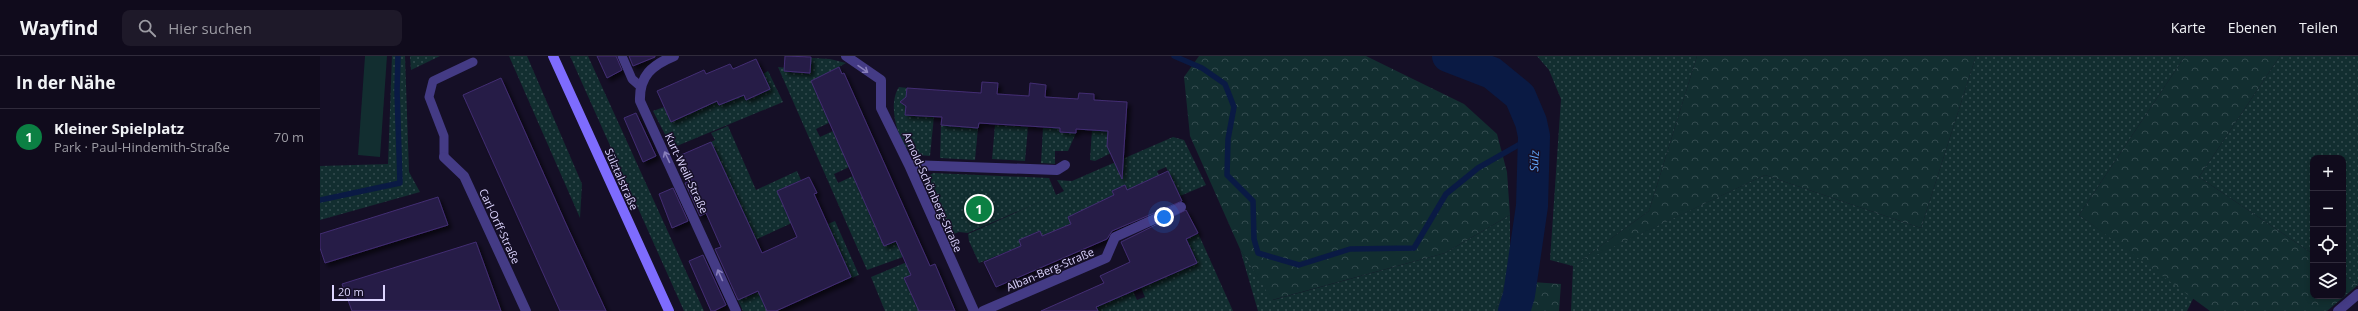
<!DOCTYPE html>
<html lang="de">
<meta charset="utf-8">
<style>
body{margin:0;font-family:"Open Sans",sans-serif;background:#1e1929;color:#f1f3f6}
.controls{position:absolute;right:12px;bottom:12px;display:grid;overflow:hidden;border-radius:8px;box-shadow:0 2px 6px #0003}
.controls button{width:36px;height:36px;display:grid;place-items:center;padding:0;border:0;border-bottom:1px solid #302b3b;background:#100b1c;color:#f1f3f6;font:20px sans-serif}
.scale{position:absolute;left:12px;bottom:10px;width:53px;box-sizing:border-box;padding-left:4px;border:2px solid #ddd5ff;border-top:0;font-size:11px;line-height:14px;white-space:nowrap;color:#ddd5ff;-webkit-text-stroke:3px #150f26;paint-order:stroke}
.you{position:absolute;left:844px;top:161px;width:14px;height:14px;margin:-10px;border:3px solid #fff;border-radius:50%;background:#1a73e8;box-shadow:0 0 0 6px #1a73e833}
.badge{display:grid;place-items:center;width:26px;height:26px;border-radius:50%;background:#0b8043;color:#fff;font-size:13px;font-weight:700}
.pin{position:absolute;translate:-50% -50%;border:2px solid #fff;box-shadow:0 1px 4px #0006}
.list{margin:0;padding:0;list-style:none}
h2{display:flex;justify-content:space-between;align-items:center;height:52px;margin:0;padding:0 16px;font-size:17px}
h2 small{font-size:13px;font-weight:400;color:#9c9ba3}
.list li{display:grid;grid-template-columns:26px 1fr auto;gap:12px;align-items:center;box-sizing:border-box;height:56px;padding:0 16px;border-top:1px solid #302b3b}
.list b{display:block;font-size:15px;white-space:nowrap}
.list p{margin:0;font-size:13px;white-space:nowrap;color:#9c9ba3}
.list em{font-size:13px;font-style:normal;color:#9c9ba3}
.icon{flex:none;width:22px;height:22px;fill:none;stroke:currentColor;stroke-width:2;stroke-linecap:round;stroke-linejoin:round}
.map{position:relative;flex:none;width:2038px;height:255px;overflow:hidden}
header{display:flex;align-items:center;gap:24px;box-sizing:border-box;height:56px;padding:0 20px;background:#100b1c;border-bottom:1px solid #302b3b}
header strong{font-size:19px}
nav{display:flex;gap:22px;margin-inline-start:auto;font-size:14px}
.search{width:280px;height:36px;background:#1e1929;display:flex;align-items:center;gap:10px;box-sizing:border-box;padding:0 14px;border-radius:8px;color:#9c9ba3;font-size:15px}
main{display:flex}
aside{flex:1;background:#100b1c}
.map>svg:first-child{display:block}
</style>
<header>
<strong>Wayfind</strong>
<div class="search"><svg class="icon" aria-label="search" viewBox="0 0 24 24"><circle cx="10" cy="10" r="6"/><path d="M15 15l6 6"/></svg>Hier suchen</div>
<nav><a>Karte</a><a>Ebenen</a><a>Teilen</a></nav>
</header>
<main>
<aside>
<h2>In der Nähe<small></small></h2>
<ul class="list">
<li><span class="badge">1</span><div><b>Kleiner Spielplatz</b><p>Park · Paul-Hindemith-Straße</p></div><em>70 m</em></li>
</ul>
</aside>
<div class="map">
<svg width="2038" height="255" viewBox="0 0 2038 255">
<defs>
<pattern id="green-dots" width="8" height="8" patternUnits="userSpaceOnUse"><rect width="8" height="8" fill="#122e30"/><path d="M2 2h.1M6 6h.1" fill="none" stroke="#344b4f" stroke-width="1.8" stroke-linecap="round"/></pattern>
<pattern id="forest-crowns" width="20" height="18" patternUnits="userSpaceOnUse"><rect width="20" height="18" fill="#122e30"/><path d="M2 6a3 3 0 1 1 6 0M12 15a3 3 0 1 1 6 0" fill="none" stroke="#344b4f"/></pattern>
<filter id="shadow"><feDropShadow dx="3.5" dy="3.5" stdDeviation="2" flood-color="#0009"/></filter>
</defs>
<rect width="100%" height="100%" fill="#150f26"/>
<path fill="url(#green-dots)" d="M 72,0 L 85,0 L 89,116 L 100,136 L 0,164 L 0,110 L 68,108 Z
M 90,0 L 120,0 L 91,14 Z
M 189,0 L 207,0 L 262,128 L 260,162 Z
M 250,0 L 268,0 L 384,255 L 364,255 Z
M 1217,0 L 1377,0 L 1329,155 L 1256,208 L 1445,119 L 1601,172 L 1656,0 L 1865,0 L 1759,159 L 1874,241 L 1867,255 L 1251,255 L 1253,210 L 1230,204 L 1241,43 L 1229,14 Z
M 1960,0 L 2038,0 L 2038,229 L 2023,219 L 2023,102 L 1993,102 L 1993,198 L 1879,121 Z
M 491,2 L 510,3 L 526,7 L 506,18 L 494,31 L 504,56 L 519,50 L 517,63 L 496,73 L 500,81 L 513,75 L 525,101 L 538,107 L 514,118 L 518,127 L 533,120 L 564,190 L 576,185 L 583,201 L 547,214 L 458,11 L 484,14 L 484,17 L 489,18 Z
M 448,15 L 463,46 L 352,92 L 333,55 L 344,51 L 351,66 L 397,45 L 399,49 L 424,39 L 427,44 L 450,33 L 443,18 Z
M 579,31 L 587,32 L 586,41 L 583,48 L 586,50 L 586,59 L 615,50 L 610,100 C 604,99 594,100 589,95 C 576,81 568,47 579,31 Z
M 621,69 L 658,72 L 655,104 L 620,102 Z
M 675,69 L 708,71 L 705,105 L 672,103 Z
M 408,70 L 436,134 L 477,115 L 481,124 L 457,135 L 468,160 L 484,154 L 487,160 L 435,184 L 391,86 L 395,84 L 391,77 Z
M 723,72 L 740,72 L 740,76 L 756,77 L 748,95 L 735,95 L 735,108 L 721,107 Z
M 772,74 L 788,75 L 791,97 L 775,105 L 770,104 Z
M 853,81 L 864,84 L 886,129 L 860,140 L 846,111 L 837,115 L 839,119 L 807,134 L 805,129 L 792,135 L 794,139 L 777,147 L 778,150 L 748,161 L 751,168 L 722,180 L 719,175 L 699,184 L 701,190 L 659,207 L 649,185 L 648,178 L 731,141 L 648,177 L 639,176 L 628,180 L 606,125 L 609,120 L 613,117 L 729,122 L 736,139 L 744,135 L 737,124 L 752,125 Z
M 1190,159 L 1190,216 L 1175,255 L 938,255 L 920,193 L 953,244 L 1125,197 Z
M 515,165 L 539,219 L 517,228 L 514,220 L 503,225 L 506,233 L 501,235 L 498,228 L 480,237 L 483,244 L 479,246 L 476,239 L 458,247 L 461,253 L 458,254 L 455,250 L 447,255 L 423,255 L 412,231 L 424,242 L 521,199 L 508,168 Z
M 878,177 L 913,255 L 777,255 L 776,250 L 813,235 L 817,244 L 825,241 L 811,208 L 823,203 L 833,227 L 877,207 L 866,183 Z
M 587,206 L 596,217 L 584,222 L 595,247 L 610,255 L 565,255 L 551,221 Z"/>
<path fill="url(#forest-crowns)" d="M 879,0 L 1046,0 L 1144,48 L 1177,78 L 1187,116 L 1190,159 L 1125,197 L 952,244 L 920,193 L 870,80 L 864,21 Z
M 1377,0 L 1656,0 L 1601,172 L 1445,119 L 1253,210 L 1329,155 Z
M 1865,0 L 1960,0 L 1879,121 L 1993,198 L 1993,240 L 2023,240 L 2023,219 L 2038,229 L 2007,255 L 1890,255 L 1759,159 Z
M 1190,216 L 1212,226 L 1241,228 L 1239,255 L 1175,255 Z"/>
<path fill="#122e30" d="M 45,0 L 67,0 L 60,101 L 38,99 Z"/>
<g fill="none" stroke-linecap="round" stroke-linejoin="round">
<path stroke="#0a1a44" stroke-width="5.5" d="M 854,0 L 882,12 L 905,28 L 914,51 L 908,83 L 907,119 L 933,145 L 934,183 L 938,197 L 979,209 L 1030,193 L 1094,192 L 1126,138 L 1158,112 L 1214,80
M 0,144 L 80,127 L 77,35 L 78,0"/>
<path stroke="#0a1a44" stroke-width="32" d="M 1128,0 L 1172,17 L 1200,40 L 1211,66 L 1214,80 L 1212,150 L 1199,239 L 1194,255"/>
</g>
<path fill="#281b47" stroke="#422e73" filter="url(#shadow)" d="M 277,0 L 296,0 L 302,14 L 287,22 Z
M 309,0 L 335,0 L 335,1 L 313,10 Z
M 465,0 L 491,1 L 490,17 L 464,15 Z
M 436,3 L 450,33 L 426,44 L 424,39 L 399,49 L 397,45 L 351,66 L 337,35 L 384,14 L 386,18 L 410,8 L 413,13 Z
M 519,11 L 522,18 L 524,17 L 610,210 L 615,208 L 635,255 L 599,255 L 584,222 L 591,219 L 576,185 L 564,190 L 491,25 Z
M 181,22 L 246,168 L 286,255 L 240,255 L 143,39 Z
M 662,26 L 678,27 L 677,38 L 709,40 L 710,27 L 726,29 L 725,41 L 758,43 L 759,37 L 774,38 L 774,44 L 807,46 L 802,123 L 787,90 L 788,75 L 756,73 L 756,77 L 740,76 L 740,72 L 659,67 L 658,72 L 621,69 L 622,61 L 585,59 L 586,50 L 580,46 L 586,41 L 587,32 L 661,37 Z
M 316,57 L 336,100 L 323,106 L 304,62 Z
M 391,86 L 442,197 L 477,181 L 457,135 L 489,121 L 497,137 L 494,138 L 531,221 L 456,255 L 447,255 L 438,235 L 418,244 L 395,193 L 401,191 L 386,157 L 380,160 L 365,127 L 372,124 L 361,99 Z
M 848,115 L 862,145 L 792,175 L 787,183 L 676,231 L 664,206 L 701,190 L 699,184 L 720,175 L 722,180 L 751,168 L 748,161 L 794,139 L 792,135 L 805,129 L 807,134 Z
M 353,132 L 368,165 L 352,172 L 339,138 Z
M 118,141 L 128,169 L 5,207 L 0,192 L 0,178 Z
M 866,154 L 878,177 L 866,183 L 877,207 L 776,251 L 778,255 L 721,255 L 784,227 L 780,220 L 810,206 L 801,186 Z
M 156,186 L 181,255 L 32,255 L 22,228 Z
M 383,199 L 406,249 L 394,255 L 391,255 L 369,205 Z"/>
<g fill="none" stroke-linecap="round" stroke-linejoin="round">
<path stroke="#443b85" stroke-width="9" d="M 302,0 L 312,23 L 320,30
M 124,101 L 124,80 L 109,41 L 113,25 L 153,6"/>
<path stroke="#443b85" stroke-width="10" d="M 354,0 C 332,9 319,20 320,45 L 416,255
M 526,0 L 561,24 L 561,52 L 589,109 L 654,255
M 124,101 L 144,120 L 206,255
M 589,109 L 737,114 L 745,109
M 663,255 L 786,202 L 795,181 L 861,151
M 2018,255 L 2038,238"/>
<path stroke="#7e6cfe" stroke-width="10" d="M 233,0 L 349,255"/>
</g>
<defs><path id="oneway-shaft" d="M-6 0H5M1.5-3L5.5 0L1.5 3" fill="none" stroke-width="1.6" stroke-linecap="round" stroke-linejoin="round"/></defs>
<g stroke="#8980bc">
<use href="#oneway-shaft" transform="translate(543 13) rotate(35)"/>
<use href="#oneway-shaft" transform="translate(347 101) rotate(-115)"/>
<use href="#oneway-shaft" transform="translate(400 219) rotate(-114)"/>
</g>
<g text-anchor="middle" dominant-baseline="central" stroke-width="3" stroke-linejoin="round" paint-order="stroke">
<g font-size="11" fill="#ddd5ff" stroke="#150f26">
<text transform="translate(367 117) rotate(65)">Kurt-Weill-Straße</text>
<text transform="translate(302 123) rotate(66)">Sülztalstraße</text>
<text transform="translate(613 136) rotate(66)">Arnold-Schönberg-Straße</text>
<text transform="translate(180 170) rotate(65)">Carl-Orff-Straße</text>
<text transform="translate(730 213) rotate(-23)">Alban-Berg-Straße</text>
</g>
<g font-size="12" font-style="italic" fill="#63a8fe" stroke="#150f26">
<text transform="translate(1214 105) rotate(-88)">Sülz</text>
</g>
</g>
</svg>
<div class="controls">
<button>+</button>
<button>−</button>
<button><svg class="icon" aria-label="locate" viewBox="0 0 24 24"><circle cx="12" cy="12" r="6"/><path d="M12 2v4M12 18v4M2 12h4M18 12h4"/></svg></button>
<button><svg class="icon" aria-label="layers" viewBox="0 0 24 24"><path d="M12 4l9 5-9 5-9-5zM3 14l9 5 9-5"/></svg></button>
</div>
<div class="scale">20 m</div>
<div class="you"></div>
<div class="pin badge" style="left:659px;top:153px">1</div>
</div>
</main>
